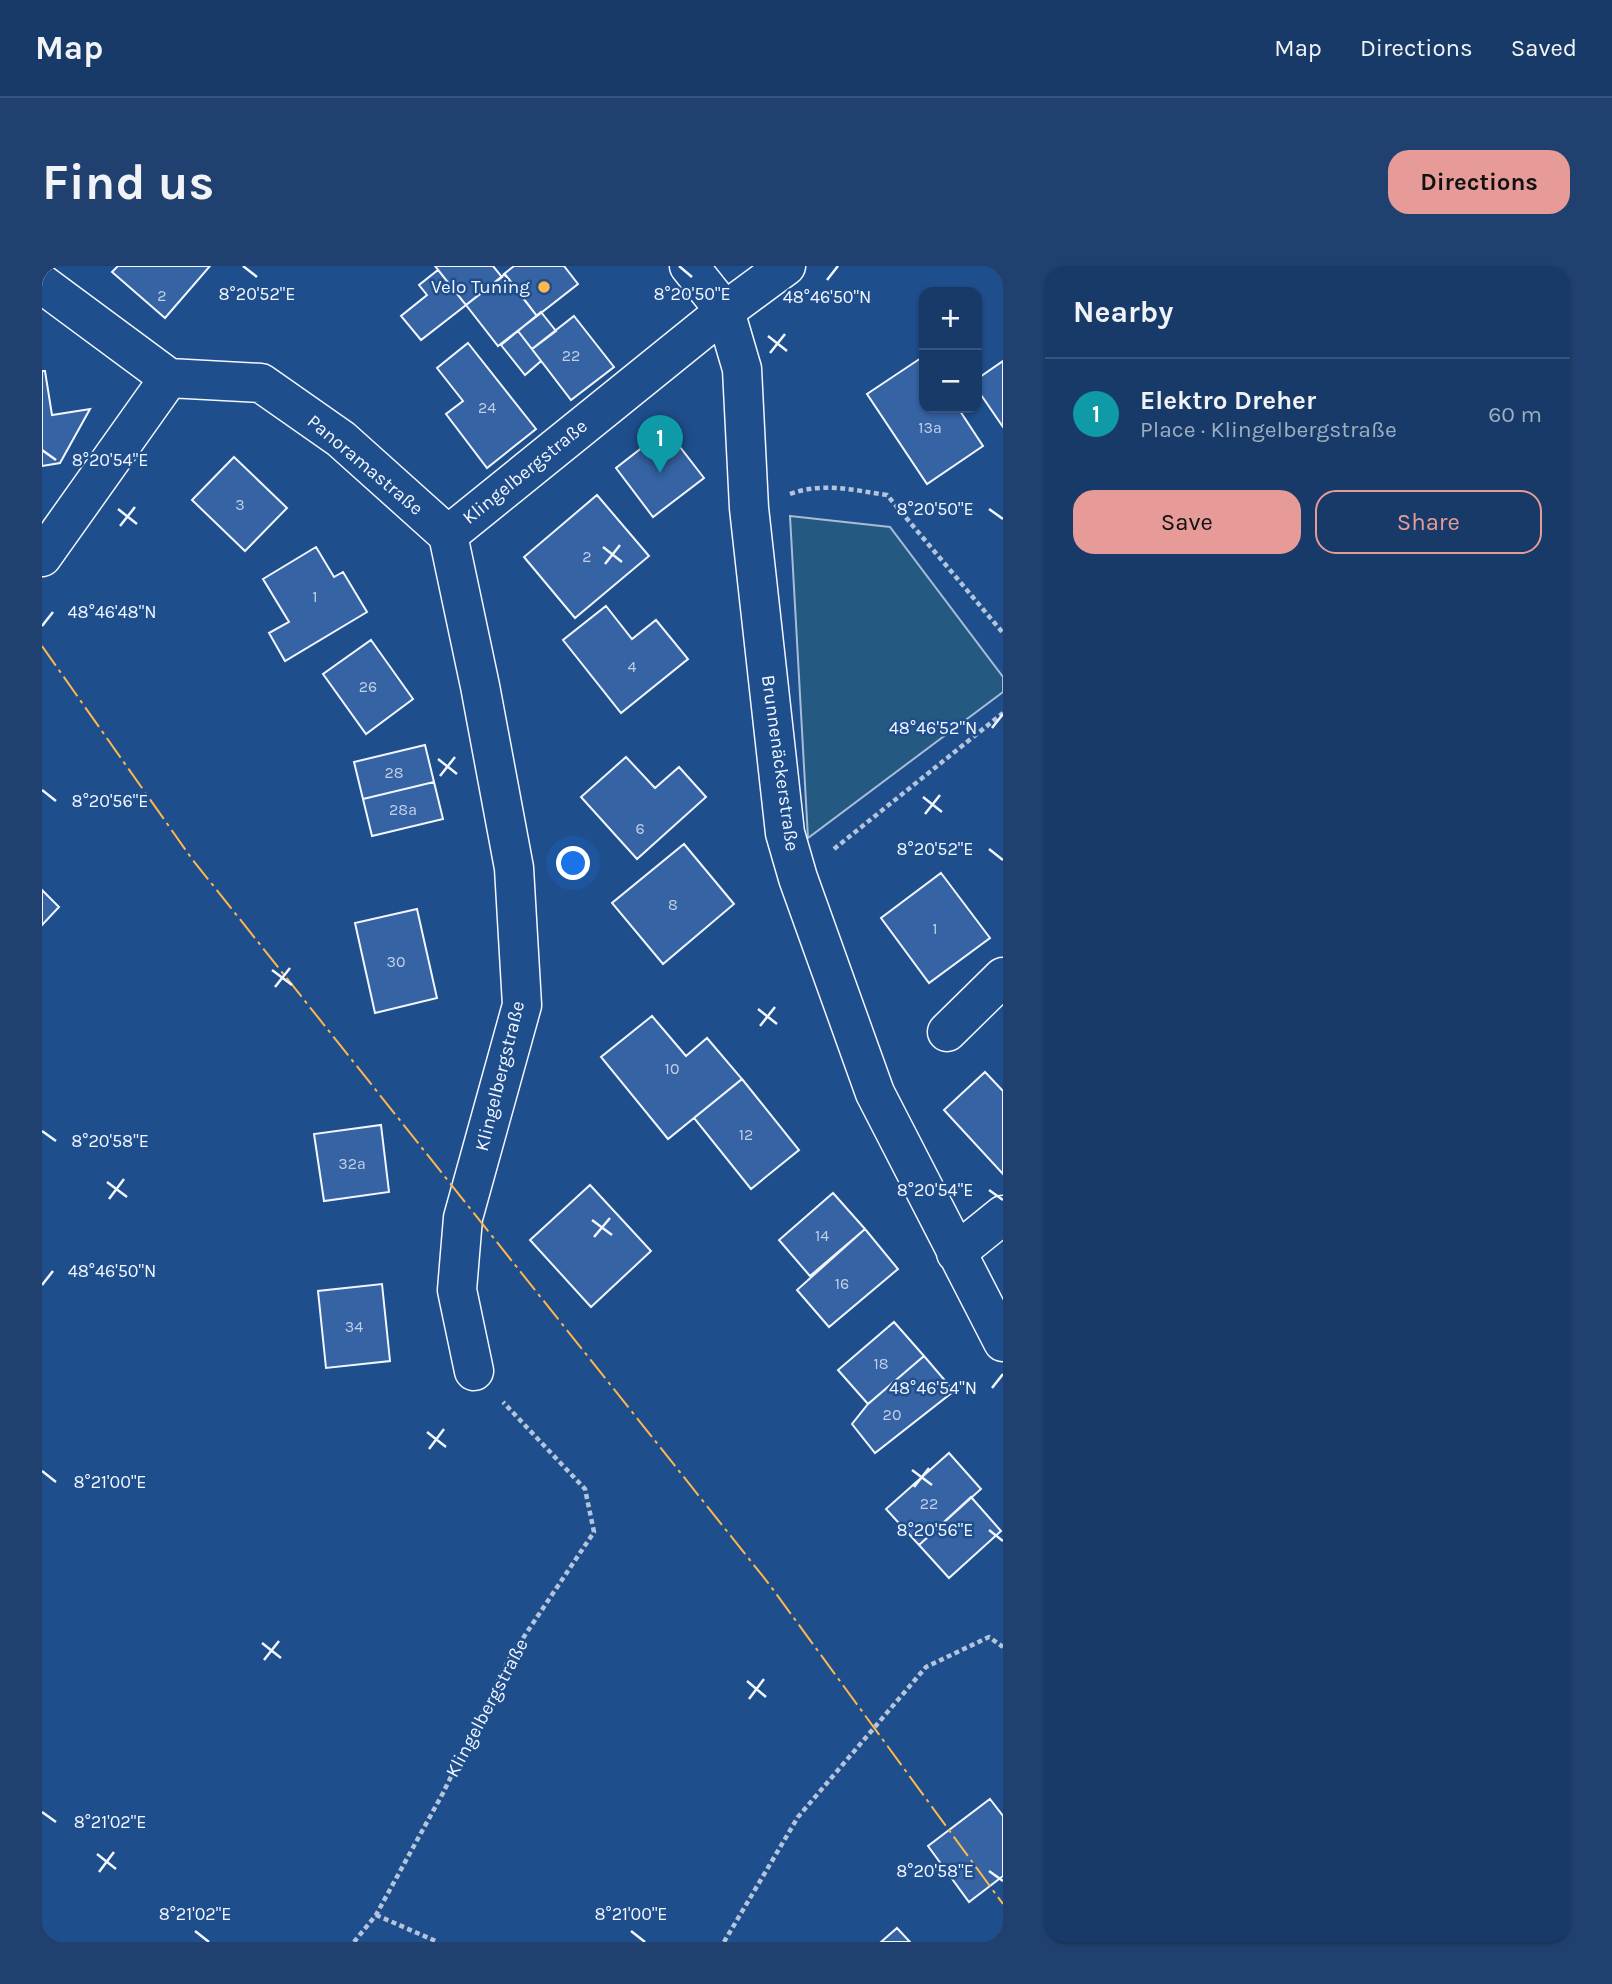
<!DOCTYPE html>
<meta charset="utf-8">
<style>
body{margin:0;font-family:Karla,sans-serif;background:#20416f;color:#f1f3f6}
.controls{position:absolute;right:21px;top:21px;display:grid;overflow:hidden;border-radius:14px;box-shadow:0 2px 5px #0004}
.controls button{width:63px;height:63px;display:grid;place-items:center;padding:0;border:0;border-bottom:2px solid #36547d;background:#173a69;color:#f1f3f6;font:35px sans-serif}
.you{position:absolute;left:532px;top:598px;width:24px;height:24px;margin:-18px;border:5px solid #fff;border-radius:50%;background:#1a73e8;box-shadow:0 0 0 10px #1a73e833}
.badge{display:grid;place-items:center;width:46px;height:46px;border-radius:50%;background:#e69b98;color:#fff;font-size:23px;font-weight:700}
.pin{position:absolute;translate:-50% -58px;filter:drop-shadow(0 2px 4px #0008)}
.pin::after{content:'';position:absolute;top:37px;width:24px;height:21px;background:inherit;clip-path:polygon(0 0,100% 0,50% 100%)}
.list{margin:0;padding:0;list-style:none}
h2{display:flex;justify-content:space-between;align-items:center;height:91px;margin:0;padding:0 28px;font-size:30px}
h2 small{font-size:23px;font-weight:400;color:#9eadc0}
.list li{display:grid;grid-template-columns:46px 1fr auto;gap:21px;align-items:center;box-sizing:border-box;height:112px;padding:0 28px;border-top:2px solid #36547d}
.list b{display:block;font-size:26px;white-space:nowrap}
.list p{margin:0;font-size:23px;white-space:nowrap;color:#9eadc0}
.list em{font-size:23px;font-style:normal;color:#9eadc0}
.actions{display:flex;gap:14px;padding:21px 28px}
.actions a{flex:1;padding:16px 0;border:2px solid #e69b98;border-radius:21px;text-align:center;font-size:24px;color:#e69b98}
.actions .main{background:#e69b98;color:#111}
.map{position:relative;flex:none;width:961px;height:1676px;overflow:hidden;border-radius:21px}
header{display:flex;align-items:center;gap:42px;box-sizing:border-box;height:98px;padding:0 35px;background:#173a69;border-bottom:2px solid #36547d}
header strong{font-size:33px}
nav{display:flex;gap:38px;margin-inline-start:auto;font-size:24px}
.intro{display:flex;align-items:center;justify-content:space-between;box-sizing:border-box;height:168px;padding:0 42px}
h1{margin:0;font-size:49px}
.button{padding:18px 32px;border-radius:21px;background:#e69b98;color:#111;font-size:24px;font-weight:700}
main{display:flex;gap:42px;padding:0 42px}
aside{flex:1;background:#173a69;border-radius:21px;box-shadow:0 2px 5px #0004}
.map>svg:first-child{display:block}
</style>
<header>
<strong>Map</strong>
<nav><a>Map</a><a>Directions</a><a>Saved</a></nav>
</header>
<div class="intro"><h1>Find us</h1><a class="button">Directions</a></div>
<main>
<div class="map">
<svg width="961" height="1676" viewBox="0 0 961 1676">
<rect width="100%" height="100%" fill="#1f4e8c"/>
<path fill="#245a82" stroke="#a8bbd7" stroke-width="2" d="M 748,250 L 848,261 L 961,411 L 961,426 L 766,572 Z"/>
<path fill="#3563a3" stroke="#f2f6ff" stroke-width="2" d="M 76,0 L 168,0 L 123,52 L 70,6 Z
M 393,0 L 451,0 L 460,11 L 424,39 Z
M 472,0 L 522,0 L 536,18 L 495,50 L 462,8 Z
M 396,4 L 424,39 L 379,74 L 359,50 L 385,29 L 377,19 Z
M 463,8 L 495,50 L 456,80 L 424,39 Z
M 499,46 L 514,65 L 490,83 L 476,65 Z
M 532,50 L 572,101 L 529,134 L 490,83 Z
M 476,65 L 499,95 L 483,109 L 459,79 Z
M 426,77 L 494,163 L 445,202 L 404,148 L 421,135 L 395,102 Z
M 882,90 L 882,142 L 916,142 L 941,180 L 885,218 L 825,128 Z
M 961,95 L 961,161 L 935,123 L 935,113 Z
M 0,105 L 3,105 L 10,149 L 48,143 L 18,197 L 0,200 Z
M 624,163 L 662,212 L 611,251 L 574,202 Z
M 192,191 L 245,242 L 203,285 L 150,234 Z
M 555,229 L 607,290 L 533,352 L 482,291 Z
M 274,281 L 292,311 L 301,306 L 325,346 L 243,395 L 227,367 L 247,356 L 221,313 Z
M 564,340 L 590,373 L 614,354 L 646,393 L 579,447 L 521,374 Z
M 329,374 L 371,433 L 324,468 L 281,408 Z
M 383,479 L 392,516 L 321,533 L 312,496 Z
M 584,491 L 613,522 L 637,501 L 664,531 L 595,593 L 539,531 Z
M 392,516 L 401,553 L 330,570 L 321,533 Z
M 642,578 L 692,638 L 621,698 L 570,637 Z
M 899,607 L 948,672 L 887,717 L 839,652 Z
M 0,624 L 17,641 L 0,659 Z
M 375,643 L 395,732 L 333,747 L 313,657 Z
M 610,750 L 644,790 L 665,772 L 700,813 L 626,873 L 559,791 Z
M 943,806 L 961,825 L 961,908 L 902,844 Z
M 700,813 L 757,884 L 709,923 L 652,852 Z
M 339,859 L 347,926 L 282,935 L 272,868 Z
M 548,919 L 609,985 L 549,1041 L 488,974 Z
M 791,927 L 823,963 L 768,1010 L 737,974 Z
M 823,963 L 856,1003 L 787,1061 L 755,1024 Z
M 340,1018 L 348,1095 L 284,1102 L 276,1025 Z
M 852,1056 L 882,1090 L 826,1138 L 796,1104 Z
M 882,1090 L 912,1125 L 833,1187 L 810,1158 L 826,1138 Z
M 907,1187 L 939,1223 L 877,1279 L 844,1243 Z
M 929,1231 L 959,1265 L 907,1312 L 877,1279 Z
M 948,1533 L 961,1550 L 961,1610 L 927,1636 L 886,1580 Z
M 855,1662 L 868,1676 L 839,1676 Z"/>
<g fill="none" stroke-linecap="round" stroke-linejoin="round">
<g stroke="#f2f6ff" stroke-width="41">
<path id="minor" d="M 647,0 L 683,45 L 700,103 L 707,242 L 743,567 L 756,612 L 833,827 L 961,1076
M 0,18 L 127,112
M 0,291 L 127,112 L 219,117 L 299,173 L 406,269
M 905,766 L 961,711
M 914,987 L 961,949
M 432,1105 L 415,1024 L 421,952 L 480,739 L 472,602 L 438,420 L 406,269 L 683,45 L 744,0"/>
</g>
<path stroke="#b3c4dc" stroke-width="4.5" stroke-dasharray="5 3.5" stroke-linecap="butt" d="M 748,228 C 781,216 810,224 845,229 L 961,367
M 792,583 L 961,447
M 334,1649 L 396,1676
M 312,1676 L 334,1649 L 401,1527 L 467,1393 L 552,1266 L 543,1223 L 461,1136
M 682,1676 L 756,1551 L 884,1401 L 947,1371 L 961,1381"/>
<use href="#minor" stroke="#1f4e8c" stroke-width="38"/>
<path stroke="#ffb74d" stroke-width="2" stroke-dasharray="24 5 3.5 5" stroke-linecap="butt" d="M 0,380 L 150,593 L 727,1318 L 961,1638"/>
</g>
<path fill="none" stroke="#f2f6ff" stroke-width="2.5" d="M 201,0 L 215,11M 637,0 L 650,11M 785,14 L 796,0M 726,70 L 745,85M 728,87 L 743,68M 0,184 L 14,194M 76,243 L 95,258M 947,243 L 961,253M 78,260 L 93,241M 561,281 L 580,296M 563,298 L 578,279M 0,360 L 11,346M 950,462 L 961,448M 396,493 L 415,508M 398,510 L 413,491M 0,524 L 14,535M 881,531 L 900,546M 883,548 L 898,529M 947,583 L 961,594M 230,704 L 250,719M 233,721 L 248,702M 716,743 L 735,758M 718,760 L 733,741M 0,865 L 14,875M 65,916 L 85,931M 947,924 L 961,934M 67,933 L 82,913M 550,954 L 570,969M 552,971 L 568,952M 0,1019 L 11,1005M 950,1122 L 961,1108M 385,1166 L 404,1181M 387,1183 L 402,1163M 870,1204 L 890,1219M 0,1205 L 14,1216M 872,1221 L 887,1202M 947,1264 L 961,1275M 220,1377 L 239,1392M 222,1394 L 237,1375M 705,1415 L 724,1431M 707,1433 L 722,1413M 0,1546 L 14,1556M 55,1588 L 74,1603M 947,1605 L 961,1615M 57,1606 L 72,1586M 153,1665 L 167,1676M 589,1665 L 603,1676"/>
<circle fill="#ffb74d" stroke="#1f4e8c" stroke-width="2.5" cx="502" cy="21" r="7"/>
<g text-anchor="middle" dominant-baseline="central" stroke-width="5" stroke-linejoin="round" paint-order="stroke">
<g font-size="16" fill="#c3d1e8">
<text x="120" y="29">2</text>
<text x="529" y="89">22</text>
<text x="445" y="141">24</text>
<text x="888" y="161">13a</text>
<text x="198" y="238">3</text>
<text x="545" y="290">2</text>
<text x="273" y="330">1</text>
<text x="590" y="400">4</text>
<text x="326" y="420">26</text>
<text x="352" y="506">28</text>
<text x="361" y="543">28a</text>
<text x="598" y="562">6</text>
<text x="631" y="638">8</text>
<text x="893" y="662">1</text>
<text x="354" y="695">30</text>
<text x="630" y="802">10</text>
<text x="704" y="868">12</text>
<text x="310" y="897">32a</text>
<text x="780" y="969">14</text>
<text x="800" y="1017">16</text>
<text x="312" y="1060">34</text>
<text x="839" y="1097">18</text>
<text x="850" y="1148">20</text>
<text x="887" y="1237">22</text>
</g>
<g font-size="19" fill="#f2f6ff" stroke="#1f4e8c" text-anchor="end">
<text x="488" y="21">Velo Tuning</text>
</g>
<g font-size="19" fill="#f2f6ff" stroke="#1f4e8c">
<text transform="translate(323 199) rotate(40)">Panoramastraße</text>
<text transform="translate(483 206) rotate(-39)">Klingelbergstraße</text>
<text transform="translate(738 497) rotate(82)">Brunnenäckerstraße</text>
<text transform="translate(458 810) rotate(-76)">Klingelbergstraße</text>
<text transform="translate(445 1442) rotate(-62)">Klingelbergstraße</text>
</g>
</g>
<g font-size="18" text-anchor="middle" fill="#f2f6ff" stroke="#1f4e8c" stroke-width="5" stroke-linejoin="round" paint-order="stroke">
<text x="215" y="34">8°20'52"E</text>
<text x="650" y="34">8°20'50"E</text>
<text x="785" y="37">48°46'50"N</text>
<text x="68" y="200">8°20'54"E</text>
<text x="893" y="249">8°20'50"E</text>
<text x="70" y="352">48°46'48"N</text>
<text x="891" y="468">48°46'52"N</text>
<text x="68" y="541">8°20'56"E</text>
<text x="893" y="589">8°20'52"E</text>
<text x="68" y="881">8°20'58"E</text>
<text x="893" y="930">8°20'54"E</text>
<text x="70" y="1011">48°46'50"N</text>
<text x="891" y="1128">48°46'54"N</text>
<text x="68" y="1222">8°21'00"E</text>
<text x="893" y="1270">8°20'56"E</text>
<text x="68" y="1562">8°21'02"E</text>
<text x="893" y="1611">8°20'58"E</text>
<text x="153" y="1654">8°21'02"E</text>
<text x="589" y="1654">8°21'00"E</text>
</g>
</svg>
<div class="controls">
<button>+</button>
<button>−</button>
</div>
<div class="you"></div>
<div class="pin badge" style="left:618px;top:207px;background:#0f9aa8">1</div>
</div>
<aside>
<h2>Nearby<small></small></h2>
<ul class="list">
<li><span class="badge" style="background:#0f9aa8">1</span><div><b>Elektro Dreher</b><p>Place · Klingelbergstraße</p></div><em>60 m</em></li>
</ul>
<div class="actions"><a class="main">Save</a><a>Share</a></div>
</aside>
</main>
